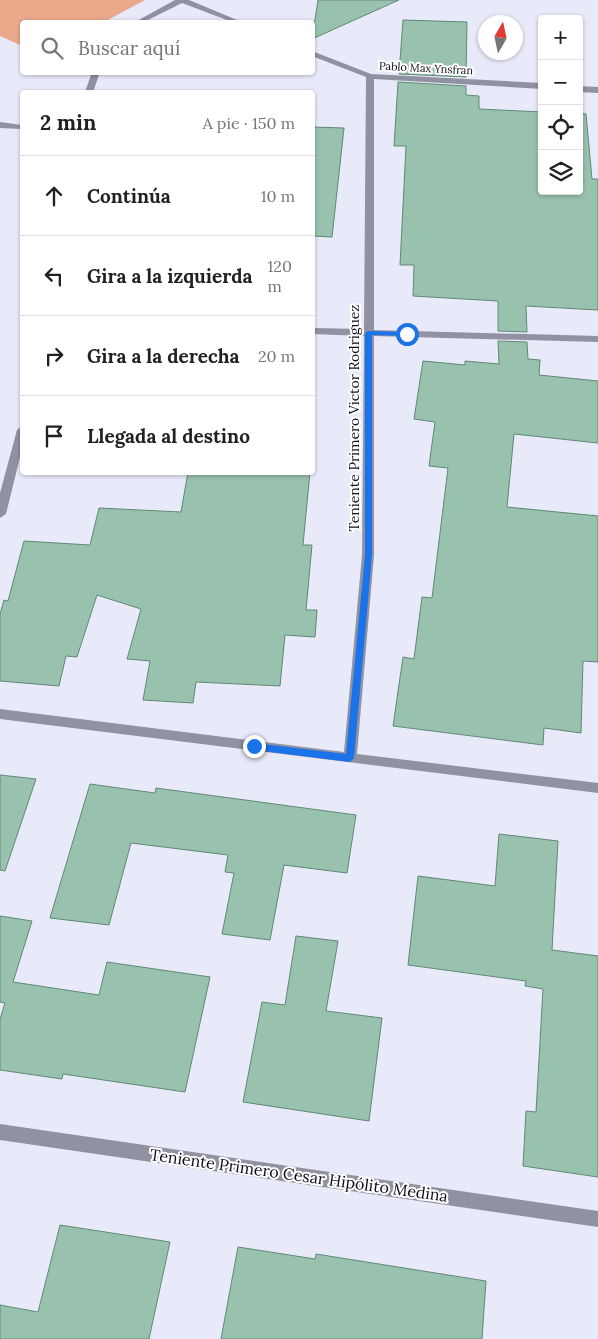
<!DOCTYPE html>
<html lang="es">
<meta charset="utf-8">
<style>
body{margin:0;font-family:Lora,serif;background:#f2f2f2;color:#202124}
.controls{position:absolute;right:15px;top:15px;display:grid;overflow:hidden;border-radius:5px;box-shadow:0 1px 4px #0004}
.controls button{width:45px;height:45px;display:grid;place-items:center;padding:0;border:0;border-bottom:1px solid #e0e0e0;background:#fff;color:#202124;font:25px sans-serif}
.compass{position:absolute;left:478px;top:15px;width:45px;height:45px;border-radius:50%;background:#fff;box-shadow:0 1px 4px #0004;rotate:9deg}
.stop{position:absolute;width:15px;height:15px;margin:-11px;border:4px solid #1a73e8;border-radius:50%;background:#fff}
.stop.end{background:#1a73e8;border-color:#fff;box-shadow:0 1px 5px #0008}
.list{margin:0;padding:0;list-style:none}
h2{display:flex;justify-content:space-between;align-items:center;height:65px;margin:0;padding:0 20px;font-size:21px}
h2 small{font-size:16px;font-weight:400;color:#757577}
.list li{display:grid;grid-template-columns:32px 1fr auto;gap:15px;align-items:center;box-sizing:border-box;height:80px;padding:0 20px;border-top:1px solid #e0e0e0}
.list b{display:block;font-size:19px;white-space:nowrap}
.list em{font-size:16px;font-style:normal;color:#757577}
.icon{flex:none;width:28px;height:28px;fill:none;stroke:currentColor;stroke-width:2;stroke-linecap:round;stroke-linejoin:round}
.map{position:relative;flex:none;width:598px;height:1339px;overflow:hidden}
.search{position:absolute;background:#fff;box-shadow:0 1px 4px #0004;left:20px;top:20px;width:295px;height:55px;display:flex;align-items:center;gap:12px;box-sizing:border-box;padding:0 18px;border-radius:5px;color:#757577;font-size:19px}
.panel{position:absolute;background:#fff;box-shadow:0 1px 4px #0004;left:20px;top:90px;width:295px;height:385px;border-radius:5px}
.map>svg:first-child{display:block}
</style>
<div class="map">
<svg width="598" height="1339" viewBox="0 0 598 1339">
<rect width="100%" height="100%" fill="#e8e9f9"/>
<path fill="#eba98c" d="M 0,0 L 145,0 L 104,22 L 22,22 L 22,46 L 0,36 Z"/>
<path fill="#98c2ae" stroke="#608876" d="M 318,0 L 399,0 L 312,39 Z
M 403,20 L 467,22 L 466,77 L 399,74 Z
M 398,82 L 466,86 L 466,95 L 479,96 L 479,109 L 542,112 L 542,191 L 579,191 L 579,113 L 586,114 L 592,179 L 598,179 L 598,310 L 526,306 L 527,332 L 498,331 L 498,301 L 413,296 L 414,265 L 400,265 L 406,146 L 394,146 Z
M 312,127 L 344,128 L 332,237 L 312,236 Z
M 498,341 L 527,342 L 528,359 L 540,360 L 539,375 L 598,381 L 598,443 L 514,434 L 507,507 L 598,516 L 598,662 L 583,661 L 581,733 L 544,728 L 543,745 L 393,726 L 403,657 L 414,659 L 422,597 L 432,598 L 448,468 L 429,466 L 435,422 L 414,419 L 423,361 L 465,365 L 465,361 L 499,364 Z
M 188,472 L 310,472 L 303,545 L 312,545 L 306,610 L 317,610 L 315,637 L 285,635 L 280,686 L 196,682 L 193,703 L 143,700 L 150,661 L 127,659 L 141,609 L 97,595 L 77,657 L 66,656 L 59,686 L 0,681 L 0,614 L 4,600 L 8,601 L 24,541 L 90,545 L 99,508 L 181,512 Z
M 0,775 L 36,779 L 5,871 L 0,870 Z
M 90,784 L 155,793 L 156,788 L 356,815 L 347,873 L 284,865 L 270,940 L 222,934 L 234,873 L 225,872 L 228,855 L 131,843 L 109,925 L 50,918 Z
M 499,834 L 558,841 L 552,950 L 598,956 L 598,1177 L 523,1166 L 526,1111 L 536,1112 L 543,989 L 525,986 L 526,981 L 408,965 L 418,876 L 495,886 Z
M 0,916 L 32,921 L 13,982 L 99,995 L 107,962 L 210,977 L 185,1092 L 63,1074 L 62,1079 L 0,1070 L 0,1019 L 5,1003 L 0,1002 Z
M 296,936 L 338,941 L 326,1011 L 382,1018 L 369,1121 L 243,1102 L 262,1002 L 285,1005 Z
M 60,1225 L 170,1242 L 149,1339 L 0,1339 L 0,1305 L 38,1312 Z
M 238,1247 L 315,1259 L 316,1254 L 486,1281 L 482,1339 L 221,1339 Z"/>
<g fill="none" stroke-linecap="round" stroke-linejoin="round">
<path fill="#9091a1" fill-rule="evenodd" d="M 175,0 L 189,0 L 242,22 L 232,22 L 182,3 L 144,22 L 135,22 Z
M 312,51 L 371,74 L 542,83 L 542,89 L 374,79 L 374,330 L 598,336 L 598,342 L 374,336 L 374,555 L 357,754 L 598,783 L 598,793 L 0,719 L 0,709 L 344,752 L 362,555 L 364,336 L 312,334 L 312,328 L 364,329 L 366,77 L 312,56 Z
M 92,72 L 100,72 L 93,92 L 85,92 Z
M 579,86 L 598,87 L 598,93 L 579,92 Z
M 0,122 L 22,125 L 22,129 L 0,128 Z
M 22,426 L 22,449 L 6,514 L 0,518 L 0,493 L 17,430 Z
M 0,1124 L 598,1211 L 598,1227 L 0,1140 Z"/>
</g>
<path fill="#1a73e8" d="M 368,331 L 407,332 L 410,334 L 407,336 L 372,335 L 372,555 L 354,758 L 350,762 L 254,750 L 250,746 L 254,743 L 346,754 L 365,555 L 365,333 Z"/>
<g text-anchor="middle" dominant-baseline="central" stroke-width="4" stroke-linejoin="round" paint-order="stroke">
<g font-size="11" fill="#0d0c19" stroke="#fff">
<text transform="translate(426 68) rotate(3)">Pablo Max Ynsfran</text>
</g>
<g font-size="14" fill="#0d0c19" stroke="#fff">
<text transform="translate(354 418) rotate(-90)">Teniente Primero Victor Rodriguez</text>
</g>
<g font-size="16" fill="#0d0c19" stroke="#fff">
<text transform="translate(299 1175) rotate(8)">Teniente Primero Cesar Hipólito Medina</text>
</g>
</g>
</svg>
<div class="controls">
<button>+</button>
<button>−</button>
<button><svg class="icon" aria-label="locate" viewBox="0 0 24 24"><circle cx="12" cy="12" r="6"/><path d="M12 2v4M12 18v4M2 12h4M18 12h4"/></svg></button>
<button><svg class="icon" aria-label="layers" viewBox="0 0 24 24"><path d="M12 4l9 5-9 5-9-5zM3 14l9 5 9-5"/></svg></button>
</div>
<svg class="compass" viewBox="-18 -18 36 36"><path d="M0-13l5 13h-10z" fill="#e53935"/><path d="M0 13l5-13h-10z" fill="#757577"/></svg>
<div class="stop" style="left:407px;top:334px"></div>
<div class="stop end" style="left:254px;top:746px"></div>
<div class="search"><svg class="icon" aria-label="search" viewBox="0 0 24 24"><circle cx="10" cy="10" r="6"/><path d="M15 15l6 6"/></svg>Buscar aquí</div>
<section class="panel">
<h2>2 min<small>A pie · 150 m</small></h2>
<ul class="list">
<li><svg class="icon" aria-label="ahead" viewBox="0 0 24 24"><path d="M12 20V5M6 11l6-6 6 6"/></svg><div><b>Continúa</b></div><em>10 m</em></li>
<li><svg class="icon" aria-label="left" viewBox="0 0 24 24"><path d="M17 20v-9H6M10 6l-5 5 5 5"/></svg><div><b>Gira a la izquierda</b></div><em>120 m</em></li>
<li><svg class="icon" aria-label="right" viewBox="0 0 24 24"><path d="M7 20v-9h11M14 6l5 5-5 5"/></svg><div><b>Gira a la derecha</b></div><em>20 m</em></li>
<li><svg class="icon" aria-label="arrive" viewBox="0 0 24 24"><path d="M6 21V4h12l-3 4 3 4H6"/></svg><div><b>Llegada al destino</b></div></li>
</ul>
</section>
</div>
